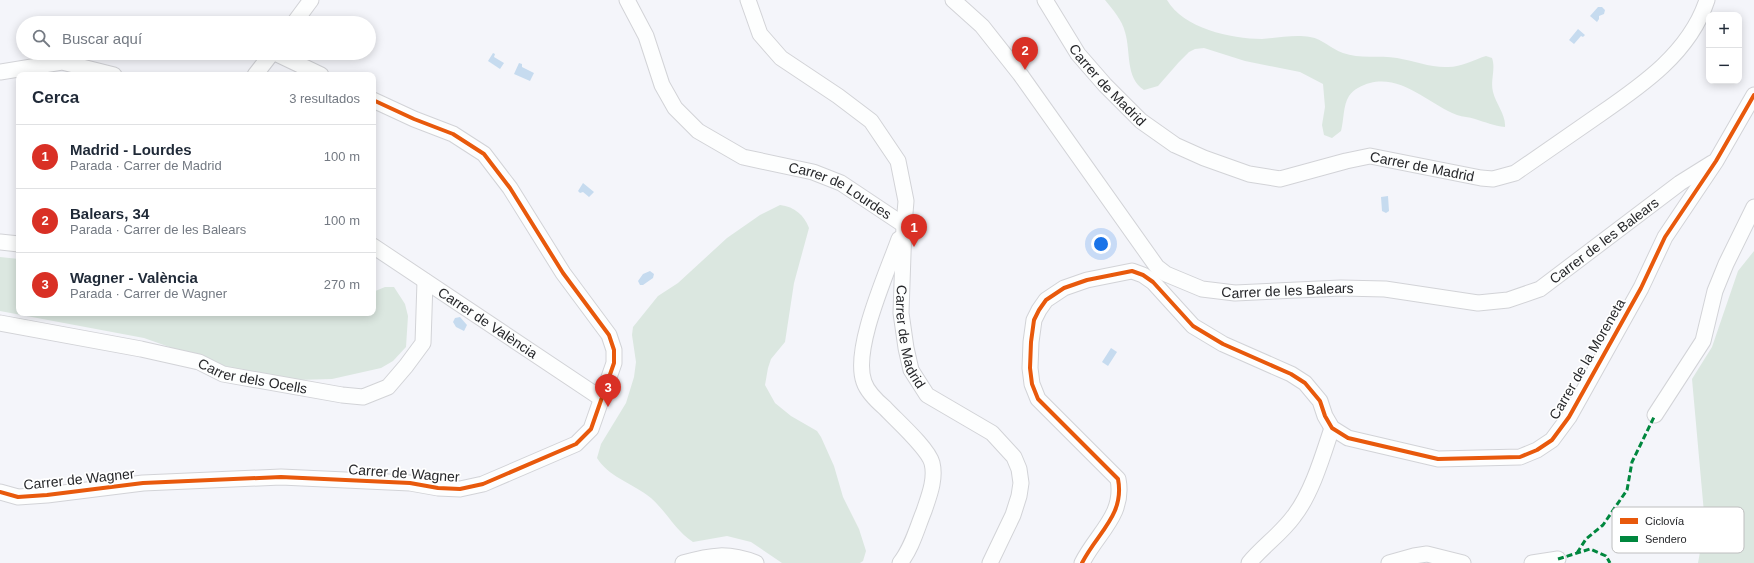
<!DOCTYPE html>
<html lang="es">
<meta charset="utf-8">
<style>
body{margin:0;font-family:Arial,sans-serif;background:#f6f6f7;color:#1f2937}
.controls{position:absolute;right:12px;top:12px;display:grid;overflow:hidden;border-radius:8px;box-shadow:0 2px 10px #0003}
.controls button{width:36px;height:36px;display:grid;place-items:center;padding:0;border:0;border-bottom:1px solid #e0e1e3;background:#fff;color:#1f2937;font:20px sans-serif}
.you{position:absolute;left:1101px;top:244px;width:14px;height:14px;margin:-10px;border:3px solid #fff;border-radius:50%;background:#1a73e8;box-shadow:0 0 0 6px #1a73e833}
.badge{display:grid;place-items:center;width:26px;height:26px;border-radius:50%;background:#d93025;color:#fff;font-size:13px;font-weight:700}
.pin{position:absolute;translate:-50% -33px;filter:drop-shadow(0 1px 2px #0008)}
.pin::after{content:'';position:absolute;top:21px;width:14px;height:12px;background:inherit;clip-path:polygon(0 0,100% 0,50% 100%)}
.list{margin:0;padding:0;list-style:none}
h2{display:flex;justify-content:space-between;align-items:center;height:52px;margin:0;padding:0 16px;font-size:17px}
h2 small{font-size:13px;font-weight:400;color:#747a83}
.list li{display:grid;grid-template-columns:26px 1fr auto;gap:12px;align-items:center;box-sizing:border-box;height:64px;padding:0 16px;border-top:1px solid #e0e1e3}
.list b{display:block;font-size:15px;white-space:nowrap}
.list p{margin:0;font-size:13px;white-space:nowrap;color:#747a83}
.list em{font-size:13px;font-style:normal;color:#747a83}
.icon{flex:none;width:22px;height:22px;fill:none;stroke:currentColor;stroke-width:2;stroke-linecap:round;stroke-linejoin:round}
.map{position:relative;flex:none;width:1754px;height:563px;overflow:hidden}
.search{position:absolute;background:#fff;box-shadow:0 2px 10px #0003;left:16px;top:16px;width:360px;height:44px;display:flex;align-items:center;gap:10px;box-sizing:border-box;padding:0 14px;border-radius:22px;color:#747a83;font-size:15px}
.panel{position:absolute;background:#fff;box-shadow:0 2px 10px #0003;left:16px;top:72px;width:360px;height:244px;border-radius:8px}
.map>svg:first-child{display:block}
</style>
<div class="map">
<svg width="1754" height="563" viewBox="0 0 1754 563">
<rect width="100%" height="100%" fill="#f4f5fa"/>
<path fill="#dbe7e0" d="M 1105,0 L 1167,0 C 1183,28 1231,39 1262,39 C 1277,38 1295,34 1310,37 C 1323,39 1331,49 1343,53 C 1359,59 1380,55 1397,58 C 1414,61 1432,68 1448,67 C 1462,67 1473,60 1486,56 L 1492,58 C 1496,69 1490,80 1493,92 C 1496,104 1506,115 1505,127 C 1494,126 1485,122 1475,119 C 1469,117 1463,117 1457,115 C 1428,104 1403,75 1370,83 C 1362,85 1354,89 1349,96 C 1343,105 1344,120 1341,131 L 1332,138 L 1324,135 L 1322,125 L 1325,107 L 1323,84 L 1300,72 L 1245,61 L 1204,48 L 1195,49 L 1189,52 L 1179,62 L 1158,86 L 1144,90 C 1125,78 1131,51 1125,32 C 1122,20 1113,10 1105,0 Z
M 780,205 C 795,207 804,215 809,228 L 794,283 L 785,342 L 771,359 L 768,368 L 765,385 L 775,403 L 791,416 L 817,431 L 821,437 L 834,466 L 843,497 L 859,529 L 866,551 L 863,561 L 860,563 L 782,563 L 751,542 L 727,536 L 693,542 C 674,530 665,508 647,495 C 631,483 608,476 597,458 L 601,444 L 626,403 L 634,377 L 636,362 L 632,335 L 633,327 L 658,296 L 678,283 L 727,238 L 760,215 Z
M 1754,251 L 1754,563 L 1698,563 L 1705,524 L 1692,379 L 1712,347 L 1738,271 Z
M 0,257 L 19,259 L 19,313 L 373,313 L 373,292 L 385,287 L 394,287 L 405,304 L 408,316 L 406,347 L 393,361 L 381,368 L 332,379 L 297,380 L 237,371 L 144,338 L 0,311 Z"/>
<path fill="#c6dbef" d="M 1598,7 L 1602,7 L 1605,10 L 1604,14 L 1599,16 L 1599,19 L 1597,22 L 1590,16 Z
M 1578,29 L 1585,35 L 1583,37 L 1581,36 L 1574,44 L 1569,40 Z
M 493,53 L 495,54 L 494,57 L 504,63 L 500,69 L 488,61 Z
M 519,63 L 522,64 L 522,67 L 534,73 L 530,81 L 514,74 Z
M 583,183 L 594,192 L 589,197 L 583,192 L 580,193 L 578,191 Z
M 1388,196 L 1389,211 L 1386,213 L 1382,211 L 1381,197 Z
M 650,271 L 654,274 L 653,278 L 643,285 L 640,285 L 638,281 L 643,274 Z
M 460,317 L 467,325 L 464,331 L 456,327 L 453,322 L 455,318 Z
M 1111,348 L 1117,352 L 1108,366 L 1102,362 Z"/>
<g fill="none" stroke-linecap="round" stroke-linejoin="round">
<g stroke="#d2d3d7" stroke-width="17">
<g id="minor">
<path id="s1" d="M 627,0 L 646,36 L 662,85 L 675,108 L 698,131 L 743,157 L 813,172 L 841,183 L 904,225"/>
<path id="s2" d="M 748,0 L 760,34 L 781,58 L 838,96 L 871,121 L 898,161 L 906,201 L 904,225 L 901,313 L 906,348 L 911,370 L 927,395 L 992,433 L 1014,457 L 1019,469 L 1021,483 L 1019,496 L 1013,515 L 990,563"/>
<path id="s3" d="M 953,0 L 982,26 L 1020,74 L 1157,267 L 1166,274 L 1202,289 L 1235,293 L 1341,288 L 1385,289 L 1478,303 L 1508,300 L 1540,289 L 1680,183 L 1712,163"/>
<path id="s4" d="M 1045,0 L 1078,54 L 1105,85 L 1141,121 L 1175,145 L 1204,158 L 1249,174 L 1280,179 L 1346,161 L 1370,156 L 1481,178 L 1493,179 L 1515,173 C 1541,155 1567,137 1593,119 C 1638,88 1689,55 1707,0"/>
<path d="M 294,23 L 311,0"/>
<path d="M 275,53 L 321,75"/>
<path d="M 0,72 L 62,62 L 114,75"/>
<path d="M 255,75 L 272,53"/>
<path d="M 899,239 C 887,273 852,349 864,382 C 867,391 878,402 885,408 C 896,420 928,448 932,463 C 936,479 929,496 924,511 C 917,528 912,548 900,563"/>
<path d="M 0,242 L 19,244"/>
<path id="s5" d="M 373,246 L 602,399"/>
<path id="s6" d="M 0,323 L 141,349 L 199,362 L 223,374 L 342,395 L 363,397 L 388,387 L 406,366 L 423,343 L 425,281"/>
<path d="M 1655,415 L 1703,341 L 1715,291 L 1726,264 L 1754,207"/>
<path d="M 0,492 L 18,497 L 47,495 L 143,483 L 281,477 L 410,483 L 438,488 L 460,489 L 483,484 L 576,444 L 591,429 L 614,363 L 614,350 L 609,335 L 563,273 L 510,188 L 484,154 L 453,134 L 414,119 L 373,100"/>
<path d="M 683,563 C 711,555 728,552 756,563"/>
<path d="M 1082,563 C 1097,533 1125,515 1118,479 L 1038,399 L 1032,384 L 1030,368 L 1031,342 L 1034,320 L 1039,310 L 1046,300 L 1064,288 L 1087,280 L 1132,271 L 1143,275 L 1153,282 L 1193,326 L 1223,344 L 1291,374 L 1305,383 L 1320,401 L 1325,416 L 1332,428 L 1348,438 L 1438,459 L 1520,457 L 1537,450 L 1552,440 L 1569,417 L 1641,288 L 1665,237 L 1716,161 L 1754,95"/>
<path d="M 1249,563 C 1263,546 1281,534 1294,516 C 1312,493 1323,455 1332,428"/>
<path d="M 1389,563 L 1414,556 L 1427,554 L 1463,563"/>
<path d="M 1532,563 L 1558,559"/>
</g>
</g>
<use href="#minor" stroke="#fdfefe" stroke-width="15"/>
<path stroke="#00873e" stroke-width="3" stroke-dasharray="6 3" stroke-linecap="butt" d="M 1577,553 L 1586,539 L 1603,525 L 1627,490 L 1632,462 L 1655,415
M 1558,559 L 1590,549 L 1606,556 L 1610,563"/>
<g stroke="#fff" stroke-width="6">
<path id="cycleway" d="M 0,492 L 18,497 L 47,495 L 143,483 L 281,477 L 410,483 L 438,488 L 460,489 L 483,484 L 576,444 L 591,429 L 614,363 L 614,350 L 609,335 L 563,273 L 510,188 L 484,154 L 453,134 L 414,119 L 373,100
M 1082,563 C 1097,533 1125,515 1118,479 L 1038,399 L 1032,384 L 1030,368 L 1031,342 L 1034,320 L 1039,310 L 1046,300 L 1064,288 L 1087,280 L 1132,271 L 1143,275 L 1153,282 L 1193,326 L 1223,344 L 1291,374 L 1305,383 L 1320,401 L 1325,416 L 1332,428 L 1348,438 L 1438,459 L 1520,457 L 1537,450 L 1552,440 L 1569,417 L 1641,288 L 1665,237 L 1716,161 L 1754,95"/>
</g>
<use href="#cycleway" stroke="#e8590c" stroke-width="4"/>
</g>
<g text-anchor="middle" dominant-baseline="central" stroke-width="3.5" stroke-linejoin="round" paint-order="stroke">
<g font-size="14" fill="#26272a" stroke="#fff">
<text stroke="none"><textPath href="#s4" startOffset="106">Carrer de Madrid</textPath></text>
<text stroke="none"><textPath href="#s4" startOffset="454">Carrer de Madrid</textPath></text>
<text stroke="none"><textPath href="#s1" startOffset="307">Carrer de Lourdes</textPath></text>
<text stroke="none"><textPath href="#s3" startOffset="809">Carrer de les Balears</textPath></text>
<text stroke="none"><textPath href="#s3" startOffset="473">Carrer de les Balears</textPath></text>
<text stroke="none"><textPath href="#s5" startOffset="138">Carrer de València</textPath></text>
<text stroke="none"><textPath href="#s2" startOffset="404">Carrer de Madrid</textPath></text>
<text transform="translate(1587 359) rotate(-60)">Carrer de la Moreneta</text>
<text stroke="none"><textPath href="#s6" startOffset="259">Carrer dels Ocells</textPath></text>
<text transform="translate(404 473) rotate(4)">Carrer de Wagner</text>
<text transform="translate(79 479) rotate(-6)">Carrer de Wagner</text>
</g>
</g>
<rect x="1612" y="507" width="132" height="46" rx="6" fill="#fff" stroke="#bebebf" stroke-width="1"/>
<rect x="1620" y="518" width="18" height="6" fill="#e8590c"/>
<rect x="1620" y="536" width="18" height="6" fill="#00873e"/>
<g font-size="11" fill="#26272a">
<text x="1645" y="525">Ciclovía</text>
<text x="1645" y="543">Sendero</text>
</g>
</svg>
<div class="controls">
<button>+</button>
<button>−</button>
</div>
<div class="you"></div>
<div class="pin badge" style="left:914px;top:247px">1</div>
<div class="pin badge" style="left:1025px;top:70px">2</div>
<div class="pin badge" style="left:608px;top:407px">3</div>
<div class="search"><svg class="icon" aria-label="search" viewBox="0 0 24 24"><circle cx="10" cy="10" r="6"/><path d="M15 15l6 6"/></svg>Buscar aquí</div>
<section class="panel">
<h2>Cerca<small>3 resultados</small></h2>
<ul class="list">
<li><span class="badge">1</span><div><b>Madrid - Lourdes</b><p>Parada · Carrer de Madrid</p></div><em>100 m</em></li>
<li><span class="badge">2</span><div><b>Balears, 34</b><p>Parada · Carrer de les Balears</p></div><em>100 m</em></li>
<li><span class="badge">3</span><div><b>Wagner - València</b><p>Parada · Carrer de Wagner</p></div><em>270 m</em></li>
</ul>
</section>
</div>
